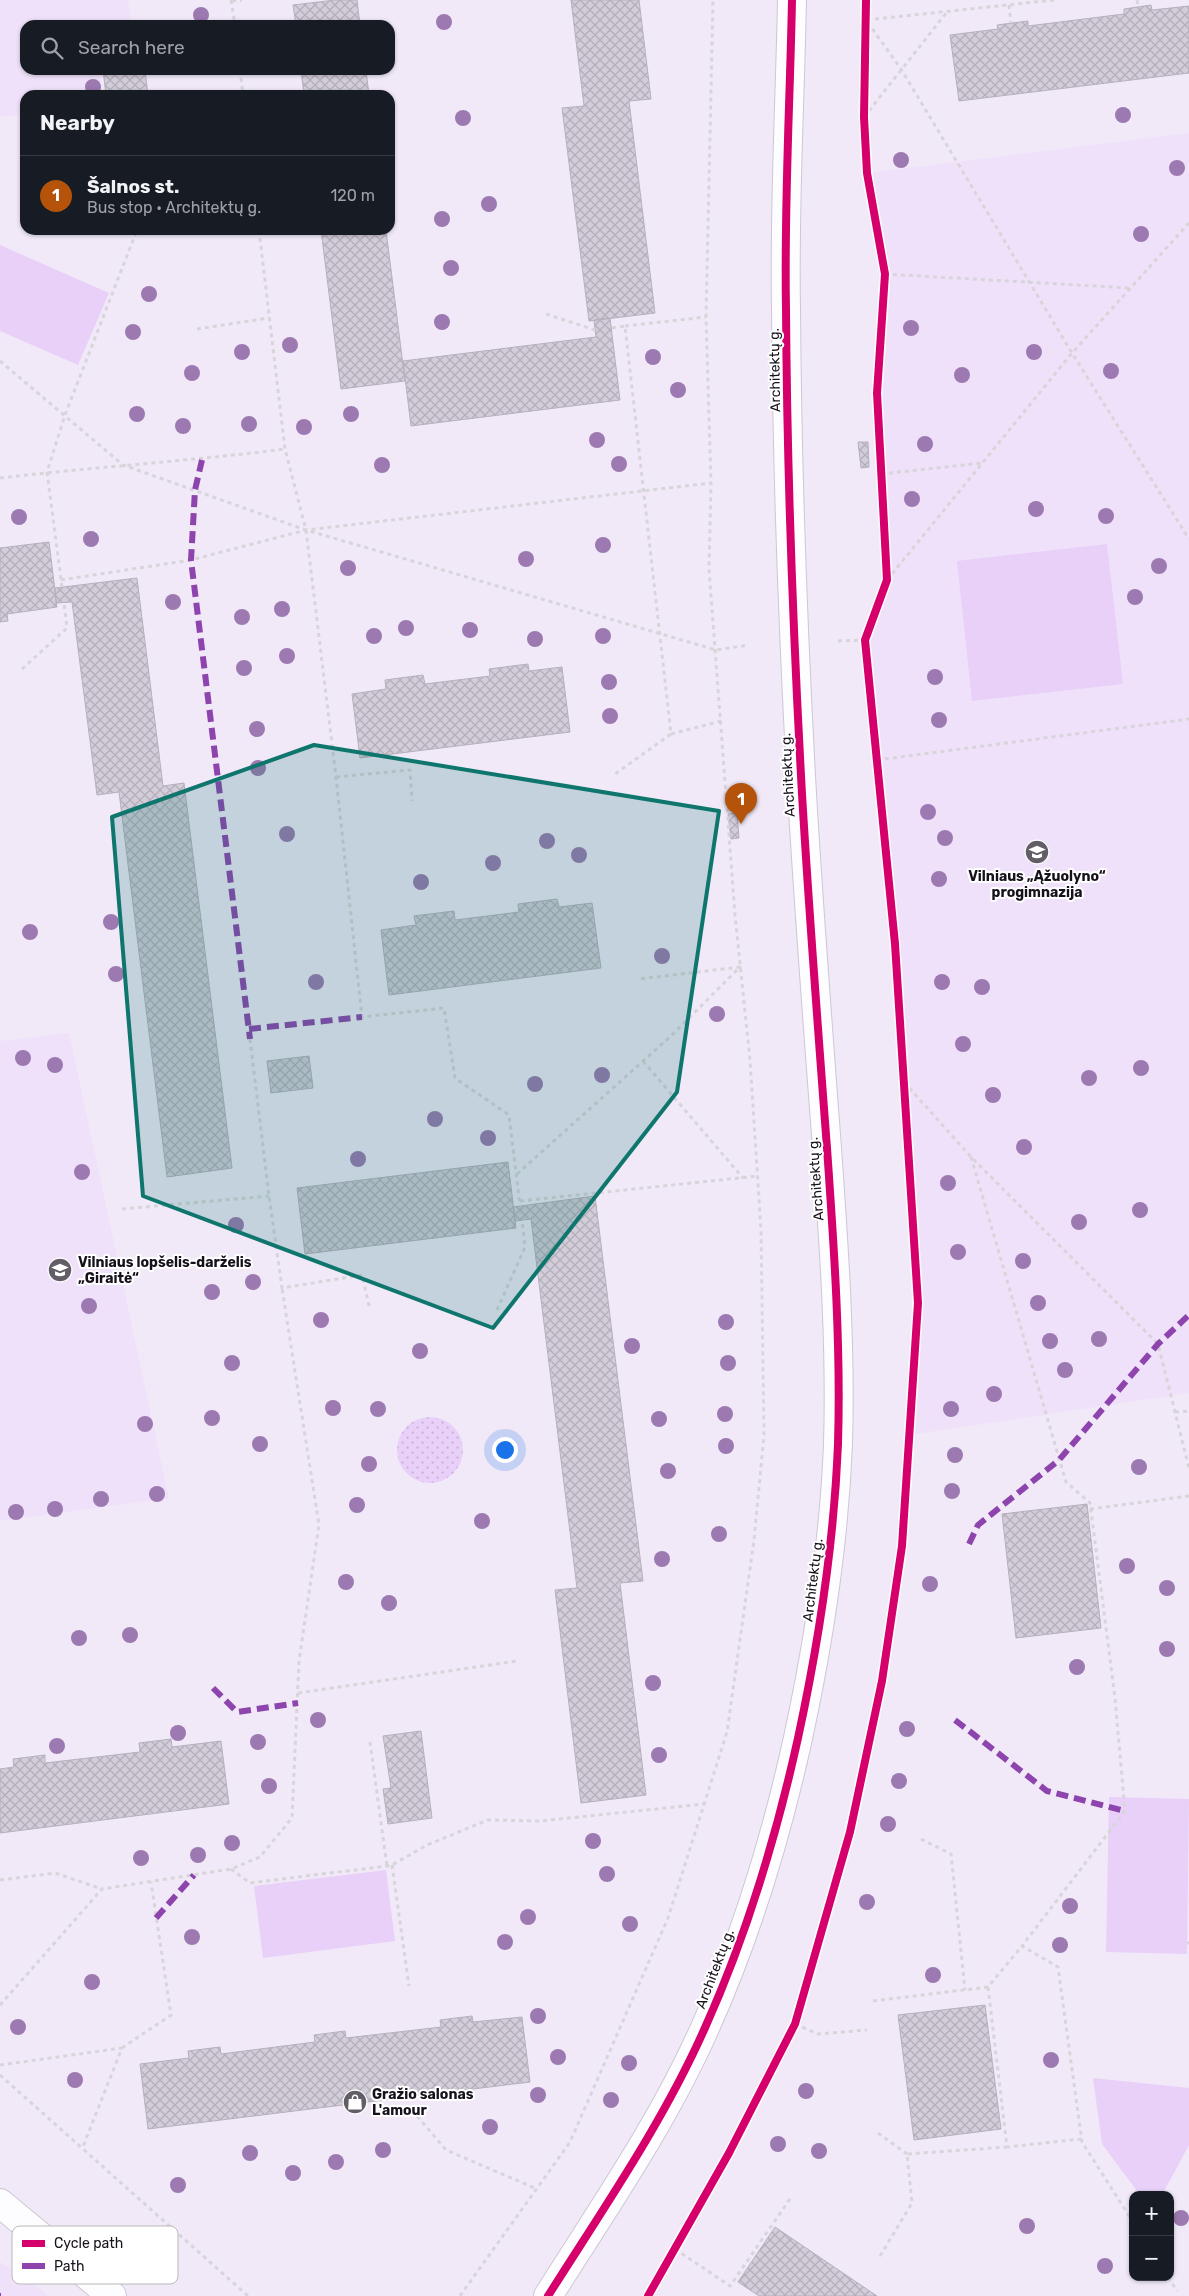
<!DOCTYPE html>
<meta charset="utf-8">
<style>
body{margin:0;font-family:Rubik,sans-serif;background:#242831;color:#f1f3f6}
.controls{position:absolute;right:15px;bottom:15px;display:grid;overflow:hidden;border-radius:10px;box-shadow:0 1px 4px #0004}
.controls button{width:45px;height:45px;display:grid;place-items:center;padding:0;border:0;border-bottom:1px solid #363941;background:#171b24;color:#f1f3f6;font:25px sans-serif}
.you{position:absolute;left:504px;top:1449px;width:18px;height:18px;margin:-12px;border:4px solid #fff;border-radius:50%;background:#1a73e8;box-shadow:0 0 0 8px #1a73e833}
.badge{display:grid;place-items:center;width:32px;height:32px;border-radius:50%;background:#b45309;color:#fff;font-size:16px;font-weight:700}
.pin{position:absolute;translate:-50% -41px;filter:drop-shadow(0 1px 2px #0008)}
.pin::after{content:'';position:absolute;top:26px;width:18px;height:15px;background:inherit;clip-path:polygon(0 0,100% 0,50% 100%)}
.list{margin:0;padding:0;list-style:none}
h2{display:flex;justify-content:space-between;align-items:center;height:65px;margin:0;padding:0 20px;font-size:21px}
h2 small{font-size:16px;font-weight:400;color:#9ea1a6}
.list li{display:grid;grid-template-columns:32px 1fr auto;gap:15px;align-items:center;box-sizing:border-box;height:80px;padding:0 20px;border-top:1px solid #363941}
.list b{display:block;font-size:19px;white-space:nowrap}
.list p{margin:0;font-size:16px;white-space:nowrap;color:#9ea1a6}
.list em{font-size:16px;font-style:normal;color:#9ea1a6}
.icon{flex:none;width:28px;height:28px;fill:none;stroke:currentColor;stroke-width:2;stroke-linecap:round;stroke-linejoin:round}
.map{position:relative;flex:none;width:1189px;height:2296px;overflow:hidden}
.search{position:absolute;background:#171b24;box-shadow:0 1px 4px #0004;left:20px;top:20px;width:375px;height:55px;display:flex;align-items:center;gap:12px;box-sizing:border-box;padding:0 18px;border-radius:15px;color:#9ea1a6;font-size:19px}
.panel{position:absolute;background:#171b24;box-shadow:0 1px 4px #0004;left:20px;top:90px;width:375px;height:145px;border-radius:15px}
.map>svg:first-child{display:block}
</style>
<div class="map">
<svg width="1189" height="2296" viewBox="0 0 1189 2296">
<defs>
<pattern id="grass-dots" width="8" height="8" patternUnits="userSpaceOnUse" patternTransform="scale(1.25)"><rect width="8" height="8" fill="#e8d0f9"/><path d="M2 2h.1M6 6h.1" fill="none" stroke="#c6b2d5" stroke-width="1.8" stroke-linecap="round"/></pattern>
<pattern id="building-cross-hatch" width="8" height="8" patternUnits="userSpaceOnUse" patternTransform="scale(1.25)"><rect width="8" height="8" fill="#d3ccd9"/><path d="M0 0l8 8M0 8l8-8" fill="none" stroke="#b4aeba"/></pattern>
</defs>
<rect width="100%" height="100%" fill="#f1e9f8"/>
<path fill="#efe1fa" d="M 0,0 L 128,0 L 132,24 L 25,25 L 25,70 L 99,70 L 102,95 L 25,95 L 25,114 L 0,117 Z
M 1189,133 L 1189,1393 L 909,1435 L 918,1303 L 895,944 L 865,640 L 887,580 L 877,393 L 885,274 L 867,173 Z
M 69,1033 L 169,1498 L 0,1521 L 0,1041 Z
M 0,2262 L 23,2275 L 49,2296 L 0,2296 Z"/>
<path fill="url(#grass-dots)" d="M397 1450a33 33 0 1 1 66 0a33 33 0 1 1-66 0Z"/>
<path fill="#e8d0f9" d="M 0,245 L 109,293 L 78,365 L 0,331 Z
M 1107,544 L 1123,684 L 972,701 L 957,561 Z
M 1109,1797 L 1189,1799 L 1187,1954 L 1106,1952 Z
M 386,1870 L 395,1941 L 263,1958 L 254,1886 Z
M 1093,2078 L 1189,2088 L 1189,2145 L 1162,2195 L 1140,2195 L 1102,2144 Z"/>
<path fill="url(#building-cross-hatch)" stroke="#b6b0bc" d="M 335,0 L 357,0 L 360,25 L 296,25 L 293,5 Z
M 571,0 L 639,0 L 651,99 L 629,101 L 655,313 L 589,321 L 562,108 L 584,106 Z
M 1151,5 L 1152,10 L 1189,6 L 1189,73 L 959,101 L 950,35 L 998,29 L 997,25 L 1028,21 L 1028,26 L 1124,14 L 1124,9 Z
M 103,70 L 145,70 L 148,95 L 106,95 Z
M 301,70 L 366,70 L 369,95 L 304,95 Z
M 321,230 L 386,230 L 405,381 L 341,389 Z
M 610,318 L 620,400 L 411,426 L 403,361 L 596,337 L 594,320 Z
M 858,442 L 868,442 L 869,467 L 861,468 Z
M 49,542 L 57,607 L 7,614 L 8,621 L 0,622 L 0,548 Z
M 137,578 L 163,786 L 184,783 L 232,1168 L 167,1177 L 119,792 L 97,795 L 72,602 L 56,603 L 55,588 Z
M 528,664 L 529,671 L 562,667 L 570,732 L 360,758 L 352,694 L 386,689 L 385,680 L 423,675 L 425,684 L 490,676 L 489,669 Z
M 737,813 L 739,838 L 731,839 L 728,814 Z
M 557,899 L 559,907 L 592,903 L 601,968 L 389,995 L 381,930 L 416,925 L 414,916 L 454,911 L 455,920 L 519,912 L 518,904 Z
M 309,1056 L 313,1088 L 271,1093 L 267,1061 Z
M 508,1162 L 516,1228 L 305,1254 L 297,1188 Z
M 595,1196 L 643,1581 L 620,1583 L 646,1795 L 581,1803 L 555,1590 L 577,1588 L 531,1219 L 515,1221 L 513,1207 Z
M 1087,1504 L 1101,1628 L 1016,1638 L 1002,1514 Z
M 421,1731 L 432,1818 L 388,1824 L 383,1789 L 391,1788 L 383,1736 Z
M 171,1739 L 172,1747 L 221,1741 L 229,1804 L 0,1833 L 0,1769 L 14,1767 L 13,1759 L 45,1755 L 45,1763 L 140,1752 L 139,1743 Z
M 985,2005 L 1001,2129 L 914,2140 L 898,2015 Z
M 472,2016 L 473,2022 L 522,2017 L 530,2082 L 148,2129 L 140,2064 L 189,2058 L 188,2051 L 220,2047 L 221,2054 L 315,2042 L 314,2035 L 345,2031 L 346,2038 L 441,2027 L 440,2020 Z
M 775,2227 L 877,2296 L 759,2296 L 738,2282 Z"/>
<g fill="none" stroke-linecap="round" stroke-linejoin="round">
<g stroke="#cdc7d3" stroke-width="30">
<path id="tertiary" d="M 0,2203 L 112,2296
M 548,2296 C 603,2209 662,2124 704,2030 C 746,1937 776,1838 798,1738 C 819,1641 834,1544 838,1444 C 841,1346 834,1247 827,1148 C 818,1030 809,912 802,794 C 793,632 787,470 786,308 C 784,206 790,103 792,0"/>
</g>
<path stroke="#d7d5d9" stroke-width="3" stroke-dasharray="4 4" stroke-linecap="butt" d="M 231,0 L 235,25
M 1054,0 L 866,20 L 901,69 L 1072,353 L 1189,539
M 1137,0 L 1138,7
M 232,1 L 242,0
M 1009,5 L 1011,23
M 240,70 L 243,95
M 864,117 L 947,12
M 259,230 L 285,449 L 306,530 L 336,777 L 362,1017 L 444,1008 L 455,1078 L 509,1115 L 520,1206
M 885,274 L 1130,288
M 546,314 L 595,330
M 625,326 L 706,317
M 612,328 L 625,326 L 671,734 L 615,774
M 197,329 L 269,318
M 0,361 L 123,465 L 306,530 L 716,650 L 749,645
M 881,474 L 982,463
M 0,478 C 95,467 190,461 285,449
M 61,580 L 191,560 L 306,530 L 711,483
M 887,580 L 1072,353 L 1189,223
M 62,587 L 47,472 L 65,415 L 137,230
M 838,641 L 865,640
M 22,669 L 67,628 L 64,603
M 671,734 L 721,721
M 877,760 L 1189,719
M 336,777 L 410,770 L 412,801
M 250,1039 L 269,1196 L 282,1288 L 362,1275 L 370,1310
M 643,1061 L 743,1178
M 904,1082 L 971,1157 L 1158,1344 L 1189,1468
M 971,1157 L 1066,1482 L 1090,1503 L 1115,1698 L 1125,1811 L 1022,1946
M 517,1174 L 671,1036 L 740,967 L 639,979
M 520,1201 L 758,1176
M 122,1209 L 269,1196
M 497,1310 L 525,1247 L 522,1220
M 1175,1412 L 1189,1411
M 1090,1509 L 1189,1496
M 298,1693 L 517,1661
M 370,1742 L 387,1866
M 921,1839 L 951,1854 L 965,1990
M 392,1865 L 409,1986
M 231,1869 L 250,1883 L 387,1866 L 392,1865 L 427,1845 L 488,1820 L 540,1821 L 704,1804
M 0,1880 L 55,1873 L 102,1889
M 1187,1943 L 1189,1943
M 988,1987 L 1007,2147 L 1081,2139
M 873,2001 L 988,1987 L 1022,1946 L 1058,1967 L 1082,2142 L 1133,2222
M 0,2005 L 102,1889 L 231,1869 L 260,1857 L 292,1818 L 299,1661 L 319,1525 L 282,1288
M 795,2024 L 818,2034 L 867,2030
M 122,2048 L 171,2015 L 151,1882
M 0,2065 L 122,2048 L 82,2149
M 0,2075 L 248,2296
M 412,2110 L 446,2150 L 537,2189
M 878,2133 L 907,2154
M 675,2249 L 730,2286 L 792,2196
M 880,2256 L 912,2203 L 907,2154 L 1007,2147
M 1168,2277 L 1177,2291
M 460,2296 L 570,2142 L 668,1918 L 727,1732 L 754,1540 L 764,1435 L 761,1230 L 750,1060 L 735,915 L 709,569 L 711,483 L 706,317 L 713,0"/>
<use href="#tertiary" stroke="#fdfcfe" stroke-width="28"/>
<path stroke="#8e44ad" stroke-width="6" stroke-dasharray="12 6" stroke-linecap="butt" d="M 202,460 L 195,490 L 191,560 L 250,1039
M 249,1029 L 362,1017
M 969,1544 L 978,1525 L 1059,1460 L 1158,1344 L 1189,1315
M 213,1688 L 237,1712 L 298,1703
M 955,1720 L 1047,1791 L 1125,1811
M 156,1918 L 194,1875
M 0,2296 L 1,2296"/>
<g stroke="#fff" stroke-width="11">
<path id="cycleway" d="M 548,2296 C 603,2209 662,2124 704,2030 C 746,1937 776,1838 798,1738 C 819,1641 834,1544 838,1444 C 841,1346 834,1247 827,1148 C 818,1030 809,912 802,794 C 793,632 787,470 786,308 C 784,206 790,103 792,0
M 648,2296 L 729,2153 L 795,2024 L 850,1832 L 882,1681 L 902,1546 L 918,1303 L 895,944 L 865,640 L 887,580 L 877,393 L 885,274 L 867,173 L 864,117 L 866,0"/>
</g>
<use href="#cycleway" stroke="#d6006c" stroke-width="8"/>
</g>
<g fill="#9c79b0">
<circle cx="201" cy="15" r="8"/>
<circle cx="444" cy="22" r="8"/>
<circle cx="93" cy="87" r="8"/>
<circle cx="1123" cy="115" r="8"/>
<circle cx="463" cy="118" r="8"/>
<circle cx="901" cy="160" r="8"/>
<circle cx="1177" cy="168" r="8"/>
<circle cx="489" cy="204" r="8"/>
<circle cx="442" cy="219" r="8"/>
<circle cx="1141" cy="234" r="8"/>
<circle cx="451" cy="268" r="8"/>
<circle cx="149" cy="294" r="8"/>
<circle cx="442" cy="322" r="8"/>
<circle cx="911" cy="328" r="8"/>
<circle cx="133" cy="332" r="8"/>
<circle cx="290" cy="345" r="8"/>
<circle cx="242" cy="352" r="8"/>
<circle cx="1034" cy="352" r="8"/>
<circle cx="653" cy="357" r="8"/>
<circle cx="1111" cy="371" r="8"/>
<circle cx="192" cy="373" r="8"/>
<circle cx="962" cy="375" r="8"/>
<circle cx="678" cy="390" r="8"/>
<circle cx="137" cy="414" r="8"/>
<circle cx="351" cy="414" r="8"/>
<circle cx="249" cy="424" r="8"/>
<circle cx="183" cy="426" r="8"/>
<circle cx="304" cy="427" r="8"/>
<circle cx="597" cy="440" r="8"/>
<circle cx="925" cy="444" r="8"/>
<circle cx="619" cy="464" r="8"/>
<circle cx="382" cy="465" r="8"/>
<circle cx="912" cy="499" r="8"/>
<circle cx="1036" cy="509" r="8"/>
<circle cx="1106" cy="516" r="8"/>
<circle cx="19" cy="517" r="8"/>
<circle cx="91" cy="539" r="8"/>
<circle cx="603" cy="545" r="8"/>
<circle cx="526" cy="559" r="8"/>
<circle cx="1159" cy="566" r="8"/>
<circle cx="348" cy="568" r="8"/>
<circle cx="1135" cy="597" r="8"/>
<circle cx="173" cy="602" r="8"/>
<circle cx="282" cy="609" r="8"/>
<circle cx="242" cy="617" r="8"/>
<circle cx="406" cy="628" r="8"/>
<circle cx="470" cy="630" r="8"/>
<circle cx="374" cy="636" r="8"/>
<circle cx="603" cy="636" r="8"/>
<circle cx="535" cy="639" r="8"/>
<circle cx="287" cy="656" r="8"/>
<circle cx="244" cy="668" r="8"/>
<circle cx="935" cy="677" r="8"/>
<circle cx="609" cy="682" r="8"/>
<circle cx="610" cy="716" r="8"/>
<circle cx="939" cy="720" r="8"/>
<circle cx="257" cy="729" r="8"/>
<circle cx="258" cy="768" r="8"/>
<circle cx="928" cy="812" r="8"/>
<circle cx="287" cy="834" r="8"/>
<circle cx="945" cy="838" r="8"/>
<circle cx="547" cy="841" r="8"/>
<circle cx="579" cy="855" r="8"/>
<circle cx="493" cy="863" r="8"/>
<circle cx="939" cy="879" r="8"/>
<circle cx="421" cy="882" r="8"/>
<circle cx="111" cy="922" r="8"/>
<circle cx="30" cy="932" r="8"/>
<circle cx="662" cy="956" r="8"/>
<circle cx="116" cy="974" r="8"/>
<circle cx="316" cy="982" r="8"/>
<circle cx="942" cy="982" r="8"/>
<circle cx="982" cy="987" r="8"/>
<circle cx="717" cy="1014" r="8"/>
<circle cx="963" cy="1044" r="8"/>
<circle cx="23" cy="1058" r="8"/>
<circle cx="55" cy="1065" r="8"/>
<circle cx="1141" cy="1068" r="8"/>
<circle cx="602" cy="1075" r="8"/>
<circle cx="1089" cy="1078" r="8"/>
<circle cx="535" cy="1084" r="8"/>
<circle cx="993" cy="1095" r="8"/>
<circle cx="435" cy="1119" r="8"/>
<circle cx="488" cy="1138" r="8"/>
<circle cx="1024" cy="1147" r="8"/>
<circle cx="358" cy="1159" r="8"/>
<circle cx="82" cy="1172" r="8"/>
<circle cx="948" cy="1183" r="8"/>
<circle cx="1140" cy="1210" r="8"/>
<circle cx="1079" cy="1222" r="8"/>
<circle cx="236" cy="1225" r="8"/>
<circle cx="958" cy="1252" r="8"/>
<circle cx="1023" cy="1261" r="8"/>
<circle cx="253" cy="1282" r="8"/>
<circle cx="212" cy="1292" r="8"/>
<circle cx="1038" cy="1303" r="8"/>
<circle cx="89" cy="1306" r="8"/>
<circle cx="321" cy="1320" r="8"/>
<circle cx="726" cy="1322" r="8"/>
<circle cx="1099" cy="1339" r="8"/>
<circle cx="1050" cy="1341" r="8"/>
<circle cx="632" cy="1346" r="8"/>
<circle cx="420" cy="1351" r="8"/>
<circle cx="232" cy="1363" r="8"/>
<circle cx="728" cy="1363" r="8"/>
<circle cx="1065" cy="1370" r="8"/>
<circle cx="994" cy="1394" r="8"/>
<circle cx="333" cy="1408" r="8"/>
<circle cx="378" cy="1409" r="8"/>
<circle cx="951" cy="1409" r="8"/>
<circle cx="725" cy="1414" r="8"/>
<circle cx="212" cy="1418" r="8"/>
<circle cx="659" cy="1419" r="8"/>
<circle cx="145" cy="1424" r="8"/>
<circle cx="260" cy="1444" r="8"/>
<circle cx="726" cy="1446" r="8"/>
<circle cx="955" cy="1455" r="8"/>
<circle cx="369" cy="1464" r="8"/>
<circle cx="1139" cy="1467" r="8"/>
<circle cx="668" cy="1471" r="8"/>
<circle cx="952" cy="1491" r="8"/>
<circle cx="157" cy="1494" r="8"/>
<circle cx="101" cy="1499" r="8"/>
<circle cx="357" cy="1505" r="8"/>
<circle cx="55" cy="1509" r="8"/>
<circle cx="16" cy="1512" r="8"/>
<circle cx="482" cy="1521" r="8"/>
<circle cx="719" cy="1534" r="8"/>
<circle cx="662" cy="1559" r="8"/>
<circle cx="1127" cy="1566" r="8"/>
<circle cx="346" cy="1582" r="8"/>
<circle cx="930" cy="1584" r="8"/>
<circle cx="1167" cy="1588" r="8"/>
<circle cx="389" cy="1603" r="8"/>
<circle cx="130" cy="1635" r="8"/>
<circle cx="79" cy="1638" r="8"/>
<circle cx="1167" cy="1649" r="8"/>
<circle cx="1077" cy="1667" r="8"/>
<circle cx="653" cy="1683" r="8"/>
<circle cx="318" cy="1720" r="8"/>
<circle cx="907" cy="1729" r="8"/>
<circle cx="178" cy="1733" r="8"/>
<circle cx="258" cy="1742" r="8"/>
<circle cx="57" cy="1746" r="8"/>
<circle cx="659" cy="1755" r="8"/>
<circle cx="899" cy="1781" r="8"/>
<circle cx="269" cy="1786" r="8"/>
<circle cx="888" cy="1824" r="8"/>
<circle cx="593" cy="1841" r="8"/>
<circle cx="232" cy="1843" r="8"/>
<circle cx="198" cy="1855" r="8"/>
<circle cx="141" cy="1858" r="8"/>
<circle cx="607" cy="1874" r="8"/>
<circle cx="867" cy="1902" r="8"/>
<circle cx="1070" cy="1906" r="8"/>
<circle cx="528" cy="1917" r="8"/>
<circle cx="630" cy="1924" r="8"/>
<circle cx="192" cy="1937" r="8"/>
<circle cx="505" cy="1942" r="8"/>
<circle cx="1060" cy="1945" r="8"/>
<circle cx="933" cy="1975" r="8"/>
<circle cx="92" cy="1982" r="8"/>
<circle cx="538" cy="2016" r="8"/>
<circle cx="18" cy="2027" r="8"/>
<circle cx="558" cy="2057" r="8"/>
<circle cx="1051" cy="2060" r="8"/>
<circle cx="629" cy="2063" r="8"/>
<circle cx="75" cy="2080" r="8"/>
<circle cx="806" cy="2091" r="8"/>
<circle cx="538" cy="2095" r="8"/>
<circle cx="611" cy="2100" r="8"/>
<circle cx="490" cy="2127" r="8"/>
<circle cx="778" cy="2144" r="8"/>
<circle cx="383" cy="2150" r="8"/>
<circle cx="819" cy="2151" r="8"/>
<circle cx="250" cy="2153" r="8"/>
<circle cx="336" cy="2162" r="8"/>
<circle cx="293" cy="2173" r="8"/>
<circle cx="178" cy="2185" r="8"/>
<circle cx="1181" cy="2218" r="8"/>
<circle cx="1027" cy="2226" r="8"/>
<circle cx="1105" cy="2266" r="8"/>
</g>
<path fill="#0f766e" fill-opacity="0.2" stroke="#0f766e" stroke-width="4" stroke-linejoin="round" d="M 314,745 L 719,811 L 677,1092 L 493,1328 L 143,1196 L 112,817 Z"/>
<defs>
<g id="school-disc" transform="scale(1.25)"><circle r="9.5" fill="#635d68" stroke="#fff"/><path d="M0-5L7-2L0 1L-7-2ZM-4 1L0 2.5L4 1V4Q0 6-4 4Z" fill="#fff"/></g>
<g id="shop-disc" transform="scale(1.25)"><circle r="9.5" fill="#635d68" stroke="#fff"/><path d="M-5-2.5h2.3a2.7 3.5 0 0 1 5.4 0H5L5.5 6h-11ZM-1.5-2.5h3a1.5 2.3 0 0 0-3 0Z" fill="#fff"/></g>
</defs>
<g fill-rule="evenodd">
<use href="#school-disc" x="1037" y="852"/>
<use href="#school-disc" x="60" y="1270"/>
<use href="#shop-disc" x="355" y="2102"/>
</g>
<g text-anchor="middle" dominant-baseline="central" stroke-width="4" stroke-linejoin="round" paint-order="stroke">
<g font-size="14" fill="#17111b" stroke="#fff">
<text transform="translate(775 370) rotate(-91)">Architektų g.</text>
<text transform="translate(788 775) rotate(-93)">Architektų g.</text>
<text transform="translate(816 1179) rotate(-94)">Architektų g.</text>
<text transform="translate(813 1580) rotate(-83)">Architektų g.</text>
<text transform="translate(715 1969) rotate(-69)">Architektų g.</text>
</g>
<g font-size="14" font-weight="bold" fill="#17111b" stroke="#fff" text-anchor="start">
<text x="1037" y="876" text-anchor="middle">Vilniaus „Ąžuolyno“<tspan x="1037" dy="16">progimnazija</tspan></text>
<text x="78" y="1262">Vilniaus lopšelis-darželis<tspan x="78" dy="16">„Giraitė“</tspan></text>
<text x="372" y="2094">Gražio salonas<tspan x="372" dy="16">L'amour</tspan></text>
</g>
</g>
<rect x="12" y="2226" width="166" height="58" rx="8" fill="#fff" stroke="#b9b8bb" stroke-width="1"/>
<rect x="22" y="2240" width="23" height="7" fill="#d6006c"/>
<rect x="22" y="2263" width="23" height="6" fill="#8e44ad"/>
<g font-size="14" fill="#17111b">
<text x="54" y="2248">Cycle path</text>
<text x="54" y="2271">Path</text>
</g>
</svg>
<div class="controls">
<button>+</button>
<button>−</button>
</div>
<div class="you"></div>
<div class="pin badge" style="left:741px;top:824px">1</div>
<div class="search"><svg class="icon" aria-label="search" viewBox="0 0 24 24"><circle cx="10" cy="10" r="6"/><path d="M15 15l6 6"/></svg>Search here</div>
<section class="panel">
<h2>Nearby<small></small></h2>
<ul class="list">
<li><span class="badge">1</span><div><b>Šalnos st.</b><p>Bus stop · Architektų g.</p></div><em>120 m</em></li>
</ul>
</section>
</div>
